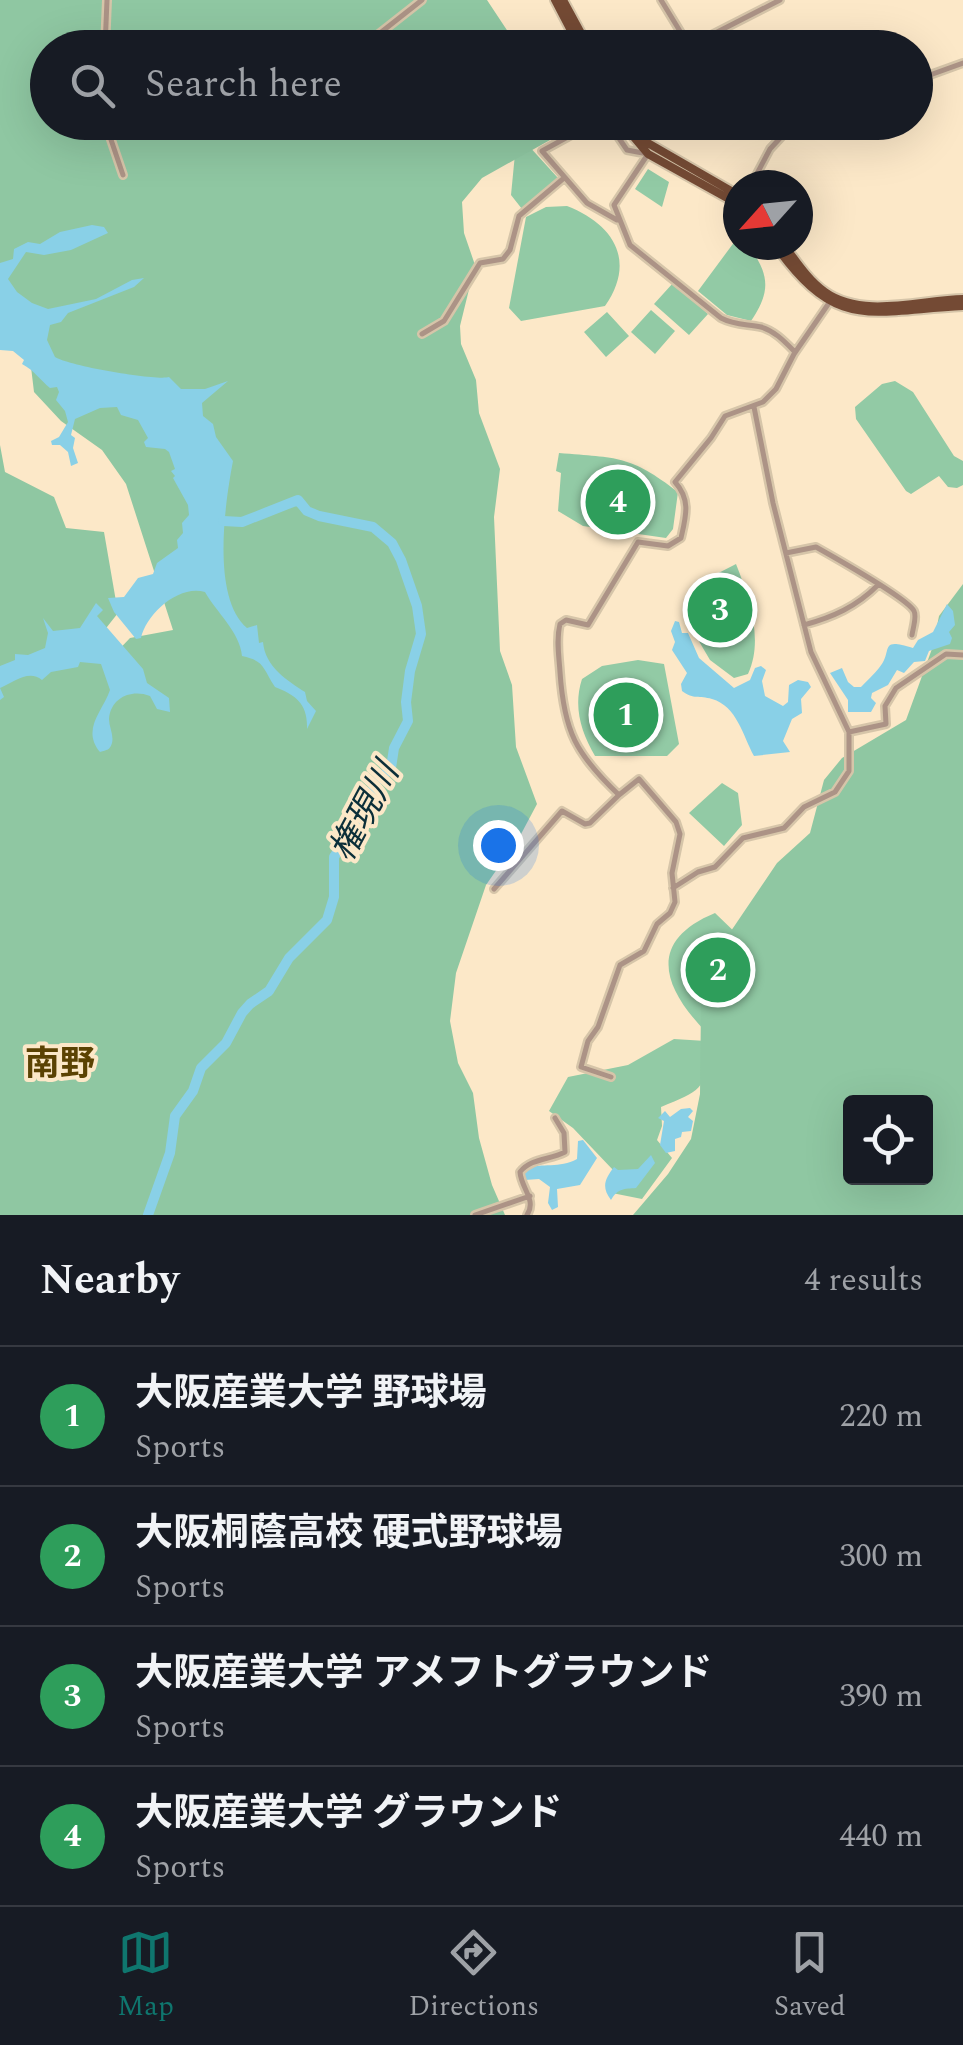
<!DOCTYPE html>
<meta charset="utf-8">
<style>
body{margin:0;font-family:Spectral,"Noto Sans JP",serif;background:#20242c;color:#f1f3f6}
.controls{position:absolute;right:30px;bottom:30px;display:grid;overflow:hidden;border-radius:10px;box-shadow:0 10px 40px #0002}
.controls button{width:90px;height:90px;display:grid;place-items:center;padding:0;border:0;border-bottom:2px solid #363941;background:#171b24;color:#f1f3f6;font:50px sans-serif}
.compass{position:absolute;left:723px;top:170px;width:90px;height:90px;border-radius:50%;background:#171b24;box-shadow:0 10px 40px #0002;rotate:243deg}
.you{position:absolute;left:498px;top:845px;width:35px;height:35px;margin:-25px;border:8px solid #fff;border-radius:50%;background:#1a73e8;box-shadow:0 0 0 15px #1a73e833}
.badge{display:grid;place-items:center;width:65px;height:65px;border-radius:50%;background:#0f766e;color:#fff;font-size:32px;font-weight:700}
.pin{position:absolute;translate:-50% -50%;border:5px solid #fff;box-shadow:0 2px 10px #0006}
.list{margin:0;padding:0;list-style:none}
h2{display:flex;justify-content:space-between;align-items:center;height:130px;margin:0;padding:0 40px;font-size:42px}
h2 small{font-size:32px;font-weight:400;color:#9ea1a6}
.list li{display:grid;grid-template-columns:65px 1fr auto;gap:30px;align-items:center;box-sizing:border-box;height:140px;padding:0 40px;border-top:2px solid #363941}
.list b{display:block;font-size:38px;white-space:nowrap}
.list p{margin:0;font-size:32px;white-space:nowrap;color:#9ea1a6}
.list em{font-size:32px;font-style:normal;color:#9ea1a6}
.icon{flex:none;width:55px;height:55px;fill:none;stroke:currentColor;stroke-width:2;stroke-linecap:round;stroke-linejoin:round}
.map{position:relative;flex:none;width:963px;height:1215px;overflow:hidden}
.search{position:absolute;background:#171b24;box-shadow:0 10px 40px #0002;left:30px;right:30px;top:30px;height:110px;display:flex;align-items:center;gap:25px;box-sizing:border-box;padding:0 35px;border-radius:55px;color:#9ea1a6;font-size:38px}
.sheet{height:690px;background:#171b24}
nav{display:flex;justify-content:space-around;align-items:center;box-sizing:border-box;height:140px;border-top:2px solid #363941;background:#171b24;font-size:28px;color:#9ea1a6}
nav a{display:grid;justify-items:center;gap:5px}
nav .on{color:#0f766e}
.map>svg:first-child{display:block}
</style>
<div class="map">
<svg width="963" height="1215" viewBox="0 0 963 1215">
<rect width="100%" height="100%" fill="#fce8c8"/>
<path fill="#92caa5" d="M 527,144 L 558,178 L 522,209 L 511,195 L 515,154 Z
M 648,169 L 669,182 L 662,207 L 635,189 Z
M 567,206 C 613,224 637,260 605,306 L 521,321 L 509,308 L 526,217 L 546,207 Z
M 738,237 L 738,245 L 748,245 C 770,275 771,291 751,321 L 727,315 L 698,291 Z
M 673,283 L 708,314 L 689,335 L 654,304 Z
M 651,310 L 675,331 L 655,354 L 631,332 Z
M 607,312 L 629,336 L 606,357 L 584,332 Z
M 895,381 L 913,392 L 954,456 L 963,461 L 963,485 L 957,488 L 948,487 L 939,476 L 911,494 L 906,491 L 856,419 L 855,407 L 882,384 Z
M 559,453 C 618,458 630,455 678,492 L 673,529 L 666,538 L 583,526 L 558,511 L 561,473 L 556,471 Z
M 736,564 C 749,597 764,640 748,674 L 734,678 L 710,660 L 690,626 L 693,595 L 699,583 Z
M 638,660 L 664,664 L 679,744 L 667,756 L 595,756 C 581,732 573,707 582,679 L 602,666 Z
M 722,783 L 738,793 L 742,825 L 724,846 L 689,813 Z
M 715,913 L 771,967 L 707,1033 C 664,989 645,942 715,913 Z
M 674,1039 L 706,1041 C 707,1089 705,1089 661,1107 L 662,1126 L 657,1140 L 672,1158 L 642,1199 L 612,1193 L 614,1171 L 573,1128 L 549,1111 L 568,1077 L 628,1065 Z"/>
<path fill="#8fc7a2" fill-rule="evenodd" d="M 0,0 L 487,0 L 518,47 L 48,48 L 48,122 L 563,122 L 568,130 L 482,178 L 462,202 L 464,233 L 475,265 L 460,326 L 461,344 L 476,380 L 479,413 L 500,469 L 494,517 L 500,651 L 512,685 L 516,747 L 537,804 L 520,836 L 486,885 L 456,973 L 450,1021 L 458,1063 L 473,1093 L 479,1138 L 492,1185 L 505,1215 L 0,1215 L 0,445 L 5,472 L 54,497 L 66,528 L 104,532 L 118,613 L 92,646 L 108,661 L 130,638 L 173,630 L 126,484 L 102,450 L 61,421 L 34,392 L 31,367 L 0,298 Z
M 963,584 L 963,1215 L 633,1215 L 668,1174 L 691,1139 L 700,1094 L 701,1005 L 714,966 L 731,931 L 777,863 L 810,833 L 824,780 L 842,758 L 906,720 L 933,646 L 939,616 ZM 850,1102 L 926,1102 L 926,1178 L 850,1178 Z"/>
<path fill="#89d0e7" d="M 92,225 L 104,227 L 108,233 L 71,250 L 44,255 L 26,252 L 8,279 L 17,292 L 32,303 L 48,309 L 96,299 L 132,280 L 144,278 L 134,287 L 68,313 L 61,322 L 50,325 L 47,340 L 55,357 C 69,366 157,381 169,377 L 181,389 L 205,389 L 228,381 L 202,403 L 203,416 L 213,424 L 216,437 L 233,461 C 225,503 211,597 247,628 L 257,625 L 259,643 L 263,642 C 265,667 288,681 305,692 L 307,701 L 316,711 L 307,729 C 308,704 296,695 275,687 C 262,667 265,661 242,656 C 240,632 216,612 205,592 C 179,584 146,614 141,638 L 136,639 L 114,612 L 108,598 L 124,597 L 138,578 L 153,574 L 157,563 L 178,548 L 177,540 L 183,533 L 182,523 L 189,515 L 188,505 L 173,478 L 175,476 L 171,471 L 175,469 L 169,452 L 165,449 L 146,447 L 144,442 L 148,438 L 138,420 L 121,415 L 117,407 L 100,408 L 75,419 L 71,435 L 75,438 L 73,448 L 78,463 L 71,466 L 68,452 L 60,445 L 52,445 L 51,441 L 59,437 L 68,422 L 65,411 L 56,400 L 59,392 L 57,387 L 50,388 C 40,380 35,371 22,364 L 24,360 L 13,351 L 0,350 L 0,263 L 13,259 L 14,249 L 28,242 L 40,244 L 60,232 Z
M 96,603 L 103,610 L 97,616 L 143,669 L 147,683 L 169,698 L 170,712 L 157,709 L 150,696 C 132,689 111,697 109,719 C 109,727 114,735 112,743 C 110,750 107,750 100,752 C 81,729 103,711 110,690 L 101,664 L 80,662 L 78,667 L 51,672 L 42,680 C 29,669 14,682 0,688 L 4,697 L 0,700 L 0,666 L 15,660 L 15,654 L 28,655 L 45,648 L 48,633 L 43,618 L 53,631 L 80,628 Z
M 947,604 L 953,611 L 955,625 L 949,632 L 952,638 L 950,644 L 929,651 L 925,661 L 914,662 L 904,673 L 897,670 L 888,685 L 872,693 L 871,698 L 876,703 L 871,712 L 848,712 L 848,700 L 830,673 L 842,668 L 848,682 L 854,687 L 861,687 C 867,681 874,674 879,668 C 894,651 877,637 913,648 L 918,640 L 933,632 Z
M 675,621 L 679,622 L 682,633 L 688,633 L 699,658 L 734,688 L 750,680 L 755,668 L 761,666 L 766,670 L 762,681 L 765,696 L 783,706 L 788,702 L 789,685 L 798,680 L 808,682 L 811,687 L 801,699 L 802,713 L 792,719 L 783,741 L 790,752 L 754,756 C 743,736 737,706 712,699 C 699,695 694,700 682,691 L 681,684 L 687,673 L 672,650 L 675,642 L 671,631 Z
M 690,1108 L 693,1111 L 688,1117 L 693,1121 L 691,1131 L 682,1132 L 681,1137 L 675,1139 L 675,1151 L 666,1153 L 660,1145 L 664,1121 L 658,1118 L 665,1111 L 670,1117 L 681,1109 Z
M 583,1140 L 597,1158 L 580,1185 L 557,1189 L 558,1207 L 552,1210 L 548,1203 L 550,1187 L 539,1179 L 525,1180 L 525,1169 C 543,1162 559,1169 577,1159 L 578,1141 Z
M 651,1155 L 655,1163 L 636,1188 C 624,1189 618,1188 611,1200 C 601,1187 605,1179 614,1167 L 618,1170 L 638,1169 Z"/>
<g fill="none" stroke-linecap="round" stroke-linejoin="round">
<path stroke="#89d0e7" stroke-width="10" d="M 148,1215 L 170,1153 L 175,1116 L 193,1091 L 201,1068 L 226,1043 L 242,1013 L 250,1004 L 269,991 L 289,958 L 327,920 L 334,897 L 334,857 L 359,819 L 377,781 L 391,768 L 394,748 L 408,721 L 406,702 L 410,671 L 421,634 L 417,606 L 401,560 L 392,543 L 373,527 L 319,516 L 307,511 L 298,500 L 242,522 L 223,521"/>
<g stroke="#d6c5a9" stroke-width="10">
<path id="minor" d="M 661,0 L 689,46
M 105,48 L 107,0
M 361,48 L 422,0
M 686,48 L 780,0
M 916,80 L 963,63
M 105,122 L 123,175
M 595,122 L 542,151 L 587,203 L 617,220
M 608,122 L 627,150 L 648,154 L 614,205 L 630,245 L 721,318 C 734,325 747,324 761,327 C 775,331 785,342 795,352
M 751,185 L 770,149 L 795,122
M 422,334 L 444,321 L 480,263 L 503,259 L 510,250 L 519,216 L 564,178
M 786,553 L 816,547 C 832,556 908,599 914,611 C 917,617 913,628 912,635
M 804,625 C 833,617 856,607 878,585
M 849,732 L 886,724 L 885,706 L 896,688 L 946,654 L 963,655
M 673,888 L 698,872 L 715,867 L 743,838 L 784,828 L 804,807 L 835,792 L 849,771 L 849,732 L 811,652 L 773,503 L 754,407
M 494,889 L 562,811 L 585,824 L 590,823 L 619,795
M 611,1077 L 581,1067 L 588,1041 L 598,1027 L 620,965 L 644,951 L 657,924 L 670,913 L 675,902 L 672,873 L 680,834 L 676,822 L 639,779 L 619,795 C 576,754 564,732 560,672 C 559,656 556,640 560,624 L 566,620 L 588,625 L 638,542 L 668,546 L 681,538 C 686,516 691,500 675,482 L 711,438 L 725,416 L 763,402 L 776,389 L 794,354 L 829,303
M 475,1215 L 530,1196
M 527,1215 C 537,1200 521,1188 520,1172 C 531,1158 550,1160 565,1152 L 564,1133 L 555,1118"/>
</g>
<g stroke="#d6c5a9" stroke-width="12">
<path id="major" d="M 555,0 L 580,48
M 563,0 L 589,48
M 621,122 L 648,154 L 738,204
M 630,122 L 646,142 L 738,195
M 775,245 C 837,332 868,311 963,306
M 784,245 C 796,261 808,280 825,292 C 863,319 920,300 963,299"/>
</g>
<use href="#minor" stroke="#ac9386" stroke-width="5"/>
<use href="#major" stroke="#744a34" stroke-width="8"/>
</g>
<g text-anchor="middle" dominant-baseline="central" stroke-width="8" stroke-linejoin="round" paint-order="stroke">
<g font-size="35" font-style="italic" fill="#0c2f39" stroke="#fce8c8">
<text transform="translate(365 812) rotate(-62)">権現川</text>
</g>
<g font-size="35" font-weight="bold" fill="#5b4202" stroke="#fce8c8">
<text x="60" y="1064">南野</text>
</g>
</g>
</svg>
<div class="controls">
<button><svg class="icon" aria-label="locate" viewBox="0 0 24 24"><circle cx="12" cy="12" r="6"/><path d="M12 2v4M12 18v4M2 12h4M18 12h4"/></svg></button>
</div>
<svg class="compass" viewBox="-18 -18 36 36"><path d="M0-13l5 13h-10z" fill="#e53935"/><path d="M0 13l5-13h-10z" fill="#9ea1a6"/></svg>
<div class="you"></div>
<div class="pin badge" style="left:626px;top:715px;background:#2e9e5b">1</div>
<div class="pin badge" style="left:718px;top:970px;background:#2e9e5b">2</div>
<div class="pin badge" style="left:720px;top:610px;background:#2e9e5b">3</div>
<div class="pin badge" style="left:618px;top:502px;background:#2e9e5b">4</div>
<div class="search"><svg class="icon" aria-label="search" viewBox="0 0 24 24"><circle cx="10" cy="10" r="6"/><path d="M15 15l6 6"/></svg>Search here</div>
</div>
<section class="sheet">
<h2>Nearby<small>4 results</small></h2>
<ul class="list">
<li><span class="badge" style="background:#2e9e5b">1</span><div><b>大阪産業大学 野球場</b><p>Sports</p></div><em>220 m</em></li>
<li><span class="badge" style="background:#2e9e5b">2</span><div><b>大阪桐蔭高校 硬式野球場</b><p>Sports</p></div><em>300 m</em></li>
<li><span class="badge" style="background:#2e9e5b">3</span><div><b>大阪産業大学 アメフトグラウンド</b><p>Sports</p></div><em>390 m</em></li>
<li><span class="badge" style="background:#2e9e5b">4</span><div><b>大阪産業大学 グラウンド</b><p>Sports</p></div><em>440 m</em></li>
</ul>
</section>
<nav>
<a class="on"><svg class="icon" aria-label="map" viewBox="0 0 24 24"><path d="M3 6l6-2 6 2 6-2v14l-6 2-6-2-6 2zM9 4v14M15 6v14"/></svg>Map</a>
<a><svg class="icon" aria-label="directions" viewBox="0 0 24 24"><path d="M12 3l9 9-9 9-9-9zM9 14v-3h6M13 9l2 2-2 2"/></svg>Directions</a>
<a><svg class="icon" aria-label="saved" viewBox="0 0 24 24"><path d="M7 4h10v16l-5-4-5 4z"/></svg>Saved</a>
</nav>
